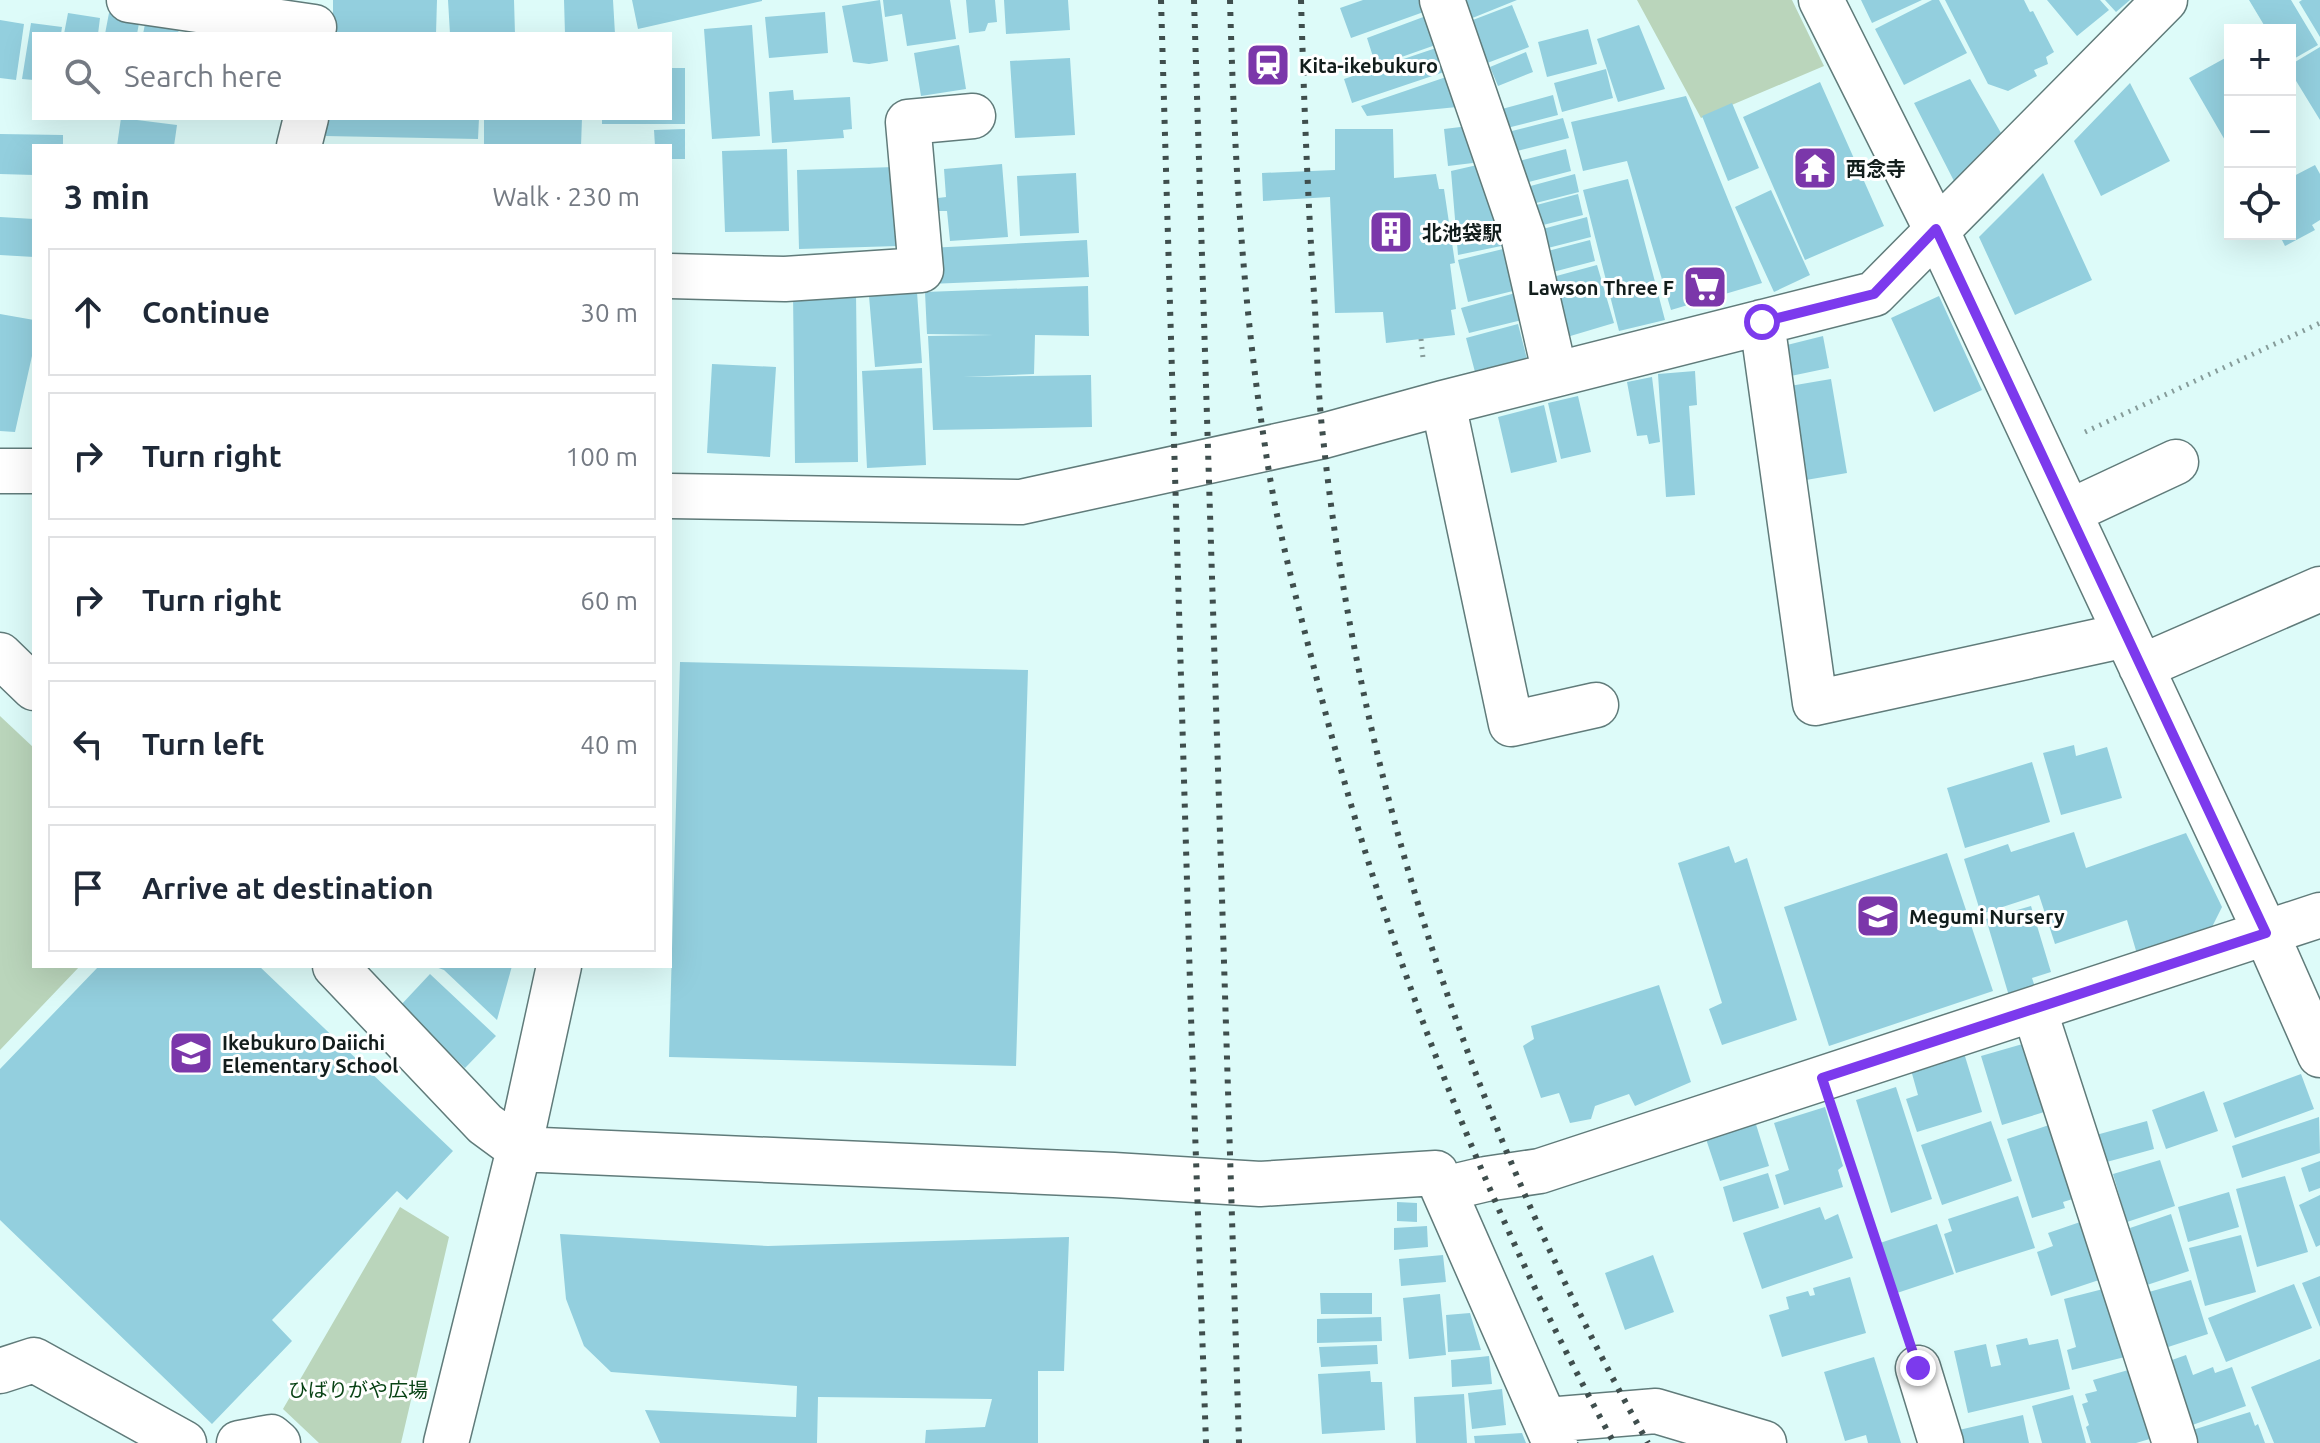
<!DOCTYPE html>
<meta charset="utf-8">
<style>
body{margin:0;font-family:Ubuntu,"Noto Sans JP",sans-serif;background:#f6f6f7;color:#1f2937}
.controls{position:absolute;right:24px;top:24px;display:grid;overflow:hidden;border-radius:0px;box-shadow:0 8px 32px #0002}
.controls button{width:72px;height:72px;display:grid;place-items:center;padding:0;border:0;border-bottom:2px solid #e0e1e3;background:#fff;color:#1f2937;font:40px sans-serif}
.stop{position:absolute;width:24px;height:24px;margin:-18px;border:6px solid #7c3aed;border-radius:50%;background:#fff}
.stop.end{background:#7c3aed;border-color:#fff;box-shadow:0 2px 8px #0008}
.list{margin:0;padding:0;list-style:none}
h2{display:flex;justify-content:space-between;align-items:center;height:104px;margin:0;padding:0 32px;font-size:34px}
h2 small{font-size:26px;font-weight:400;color:#747a83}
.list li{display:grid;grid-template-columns:52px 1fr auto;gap:24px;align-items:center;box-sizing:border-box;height:128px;margin:0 16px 16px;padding:0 16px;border:2px solid #e0e1e3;border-radius:0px}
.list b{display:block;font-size:30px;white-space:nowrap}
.list em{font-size:26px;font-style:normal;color:#747a83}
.icon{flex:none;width:44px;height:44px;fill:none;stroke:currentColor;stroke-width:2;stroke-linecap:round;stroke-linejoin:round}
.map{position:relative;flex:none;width:2320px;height:1443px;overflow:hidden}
.search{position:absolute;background:#fff;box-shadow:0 8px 32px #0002;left:32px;top:32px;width:640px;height:88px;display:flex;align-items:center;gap:20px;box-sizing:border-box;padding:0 28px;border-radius:0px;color:#747a83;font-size:30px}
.panel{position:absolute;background:#fff;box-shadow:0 8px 32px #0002;left:32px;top:144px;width:640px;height:824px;border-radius:0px}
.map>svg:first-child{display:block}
</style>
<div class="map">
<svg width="2320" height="1443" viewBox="0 0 2320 1443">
<rect width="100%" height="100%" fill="#ddfbf9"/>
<path fill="#bad5bb" d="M 1637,0 L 1792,0 L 1824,66 L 1701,118 Z
M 0,716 L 34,748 L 34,966 L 80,966 L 0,1050 Z
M 400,1207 L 449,1237 L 401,1443 L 319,1443 L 283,1409 Z"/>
<path fill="#93cfde" d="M 333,0 L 437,0 L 436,34 L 333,34 Z
M 448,0 L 514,0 L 515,34 L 450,34 Z
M 564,0 L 613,0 L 615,34 L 565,34 Z
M 632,0 L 762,0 L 762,1 L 638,29 Z
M 880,0 L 888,61 L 869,64 L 853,62 L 842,6 Z
M 883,0 L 950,0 L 956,39 L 907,46 L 902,14 L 885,17 Z
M 966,0 L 995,0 L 997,22 L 988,23 L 985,31 L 969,33 Z
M 1004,0 L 1068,0 L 1070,30 L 1006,34 Z
M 1363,0 L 1429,0 L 1432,9 L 1351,38 L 1340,8 Z
M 1457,0 L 1517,0 L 1465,21 Z
M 1861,0 L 1922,0 L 1872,23 Z
M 1932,0 L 1939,0 L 1967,53 L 1904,85 L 1875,29 Z
M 1945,0 L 2024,0 L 2030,12 L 2033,11 L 2054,52 L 2046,57 L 2048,64 L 2034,70 L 2037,76 L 2008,91 L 1988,84 Z
M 2047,0 L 2100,0 L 2109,10 L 2077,36 Z
M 2105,0 L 2130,0 L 2116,12 Z
M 2249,0 L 2291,0 L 2318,45 L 2290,61 L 2290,30 L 2267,30 Z
M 2302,0 L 2320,0 L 2320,37 L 2299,2 Z
M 1512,5 L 1529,47 L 1482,65 L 1465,23 Z
M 825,12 L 828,53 L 769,58 L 765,17 Z
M 68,13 L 100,18 L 98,34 L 64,34 Z
M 109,13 L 140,18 L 137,34 L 105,34 Z
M 1434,13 L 1444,42 L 1376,66 L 1367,38 Z
M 0,20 L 24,24 L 16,80 L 0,78 Z
M 31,23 L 62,27 L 61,34 L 34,34 L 34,80 L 22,79 Z
M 145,24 L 179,29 L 178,34 L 143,34 Z
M 752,25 L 760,136 L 712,139 L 704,29 Z
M 1639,25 L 1665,89 L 1618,102 L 1597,39 Z
M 1588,29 L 1597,64 L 1547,77 L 1538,42 Z
M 1448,44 L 1456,68 L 1352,103 L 1344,79 Z
M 959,45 L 966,89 L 921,96 L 914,53 Z
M 2320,47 L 2320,120 L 2290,71 L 2290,65 Z
M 1526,52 L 1533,72 L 1498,86 L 1490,67 Z
M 2227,57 L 2230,62 L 2230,149 L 2189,78 Z
M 1070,58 L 1075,135 L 1015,138 L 1010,61 Z
M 670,68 L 685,68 L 685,124 L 602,124 L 602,118 L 670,118 Z
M 1606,69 L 1613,98 L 1562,112 L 1554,83 Z
M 1455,74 L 1467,106 L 1367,116 L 1361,106 Z
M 1970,79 L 2001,133 L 1954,181 L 1914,103 Z
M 1820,82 L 1884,226 L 1805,260 L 1743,117 Z
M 2130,83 L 2170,161 L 2101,196 L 2074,141 Z
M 793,90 L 794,100 L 850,97 L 852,129 L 843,130 L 844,138 L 772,143 L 769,92 Z
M 1553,95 L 1558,115 L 1507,128 L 1502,109 Z
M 1686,96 L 1762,283 L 1671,310 L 1627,161 L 1583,171 L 1571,122 Z
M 1732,103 L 1759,168 L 1728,181 L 1702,116 Z
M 121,118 L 177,125 L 174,146 L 117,146 Z
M 326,118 L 479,118 L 478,139 L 326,136 Z
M 484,118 L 582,118 L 581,146 L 484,146 Z
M 1563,118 L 1569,138 L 1513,152 L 1508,132 Z
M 1469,126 L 1473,163 L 1448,166 L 1444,129 Z
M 685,129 L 685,159 L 670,159 L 670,146 L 655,146 L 654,130 Z
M 1335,129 L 1393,129 L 1394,178 L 1436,174 L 1439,189 L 1444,189 L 1455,263 L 1450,264 L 1456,309 L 1451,310 L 1455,335 L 1386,343 L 1383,312 L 1335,313 L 1330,197 L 1263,201 L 1262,173 L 1335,170 Z
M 0,134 L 63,135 L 63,146 L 34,146 L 34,175 L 0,174 Z
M 787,149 L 789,231 L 725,232 L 722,151 Z
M 1566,149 L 1571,171 L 1525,183 L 1519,161 Z
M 1486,163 L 1506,245 L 1458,255 L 1451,171 Z
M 1002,164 L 1008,237 L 950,241 L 947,211 L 939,211 L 938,198 L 946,197 L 944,169 Z
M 2315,165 L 2320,174 L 2320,220 L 2312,225 L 2315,230 L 2285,246 L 2279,234 L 2290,234 L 2290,178 Z
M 895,167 L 898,246 L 799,249 L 797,170 Z
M 1076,173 L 1079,233 L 1020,236 L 1017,176 Z
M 2043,173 L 2092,280 L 2015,315 L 1979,237 Z
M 1575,174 L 1579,192 L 1528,205 L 1523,188 Z
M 1628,179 L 1665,320 L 1619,331 L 1583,190 Z
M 1771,190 L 1810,275 L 1774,292 L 1735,207 Z
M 1578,194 L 1583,215 L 1535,227 L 1529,207 Z
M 0,217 L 34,219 L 34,257 L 0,255 Z
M 1587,217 L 1591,237 L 1544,249 L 1539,230 Z
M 1087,240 L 1089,277 L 930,284 L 928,248 Z
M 1590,240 L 1595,261 L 1549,273 L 1544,252 Z
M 1503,249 L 1513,291 L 1468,302 L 1458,260 Z
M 1597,265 L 1614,323 L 1567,337 L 1549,278 Z
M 1088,286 L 1089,336 L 1035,335 L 1034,374 L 963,377 L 1091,375 L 1092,427 L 933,430 L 928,336 L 994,335 L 927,334 L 925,292 Z
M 856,292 L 858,462 L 795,463 L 793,293 Z
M 917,292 L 922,363 L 875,367 L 869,296 Z
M 1519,292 L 1526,319 L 1469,333 L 1461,308 Z
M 1939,296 L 1982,390 L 1934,412 L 1891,318 Z
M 0,314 L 34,320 L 34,347 L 15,432 L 0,431 Z
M 1518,324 L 1527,359 L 1475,372 L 1466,338 Z
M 1823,336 L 1829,368 L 1786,377 L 1779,347 Z
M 712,364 L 776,367 L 770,457 L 707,453 Z
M 922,368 L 926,465 L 867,468 L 862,371 Z
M 1695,371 L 1697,405 L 1689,406 L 1695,495 L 1666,497 L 1658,374 Z
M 1652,377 L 1660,442 L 1649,444 L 1647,435 L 1637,436 L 1627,382 Z
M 1831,379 L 1847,473 L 1800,481 L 1784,387 Z
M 1578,396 L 1591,452 L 1561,459 L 1548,403 Z
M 1544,405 L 1557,462 L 1511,473 L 1498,417 Z
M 680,662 L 1028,670 L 1016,1066 L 669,1057 Z
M 2074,745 L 2076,756 L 2107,747 L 2122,798 L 2061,815 L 2043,753 Z
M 2032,762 L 2050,822 L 1965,848 L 1947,788 Z
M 2074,832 L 2086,868 L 2186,833 L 2222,907 L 2210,931 L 2137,954 L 2127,920 L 2055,944 L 2039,895 L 1981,914 L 1964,859 L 2008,844 L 2011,852 Z
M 1729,846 L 1735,863 L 1747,858 L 1797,1020 L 1722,1045 L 1709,1009 L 1722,1003 L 1678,863 Z
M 1947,853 L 1993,991 L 1829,1046 L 1784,907 Z
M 2031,906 L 2051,972 L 2032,978 L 2035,987 L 2009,996 L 1986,919 Z
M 99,966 L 259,966 L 453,1151 L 407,1200 L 397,1191 L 272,1320 L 292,1341 L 212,1424 L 0,1220 L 0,1069 Z
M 433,966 L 512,966 L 497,1020 L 444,970 Z
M 430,974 L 496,1036 L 465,1068 L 400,1006 Z
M 1659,985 L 1691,1082 L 1635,1106 L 1629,1094 L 1595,1106 L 1591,1119 L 1570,1123 L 1559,1093 L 1541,1098 L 1523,1046 L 1534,1039 L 1531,1026 Z
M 2033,1041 L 2054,1109 L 2002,1125 L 1981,1056 Z
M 1964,1053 L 1982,1112 L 1917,1132 L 1906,1099 L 1918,1095 L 1911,1070 Z
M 2301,1074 L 2314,1109 L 2235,1138 L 2223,1103 Z
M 1896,1087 L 1932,1199 L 1891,1213 L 1856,1100 Z
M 2204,1091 L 2218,1131 L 2166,1149 L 2152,1110 Z
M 1825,1107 L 1843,1166 L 1838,1170 L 1843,1187 L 1784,1205 L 1775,1175 L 1789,1170 L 1774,1123 Z
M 2319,1117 L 2320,1153 L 2242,1178 L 2232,1146 Z
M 1754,1118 L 1769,1166 L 1720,1181 L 1704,1133 Z
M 1991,1121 L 2012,1181 L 1942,1205 L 1921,1145 Z
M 2147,1121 L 2154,1149 L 2103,1163 L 2096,1135 Z
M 2052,1124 L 2076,1198 L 2063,1202 L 2065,1208 L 2032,1218 L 2007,1139 Z
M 2160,1160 L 2175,1206 L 2127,1222 L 2113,1174 Z
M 2320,1161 L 2320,1188 L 2309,1192 L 2301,1168 Z
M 1768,1173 L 1779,1208 L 1733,1222 L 1723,1187 Z
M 2285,1176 L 2308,1252 L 2257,1267 L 2236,1189 Z
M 2229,1192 L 2239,1227 L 2188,1242 L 2178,1207 Z
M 2320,1195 L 2320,1245 L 2316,1247 L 2299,1205 Z
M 2018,1196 L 2035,1248 L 1956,1273 L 1944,1234 L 1952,1231 L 1948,1219 Z
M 1397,1202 L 1417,1203 L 1417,1222 L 1397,1221 Z
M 1820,1207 L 1825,1220 L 1838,1214 L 1853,1258 L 1762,1289 L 1743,1233 Z
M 2171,1214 L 2189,1271 L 2147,1285 L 2142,1267 L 2140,1268 L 2130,1228 Z
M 2089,1219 L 2108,1277 L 2051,1296 L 2037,1252 L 2053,1246 L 2048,1233 Z
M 1937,1224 L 1954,1274 L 1897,1293 L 1880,1243 Z
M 1427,1226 L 1428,1247 L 1394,1250 L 1394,1228 Z
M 560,1234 L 768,1246 L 1069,1237 L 1064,1371 L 1038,1371 L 1038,1443 L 925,1443 L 926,1430 L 985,1427 L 992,1399 L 818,1397 L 817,1443 L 660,1443 L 645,1410 L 796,1417 L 797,1386 L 611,1372 L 584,1346 L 566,1299 Z
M 2241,1235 L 2256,1292 L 2205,1306 L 2189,1248 Z
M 1443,1255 L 1446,1282 L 1401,1286 L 1399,1259 Z
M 1653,1255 L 1674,1312 L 1625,1330 L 1605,1273 Z
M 2320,1276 L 2320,1327 L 2302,1283 Z
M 1850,1277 L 1866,1333 L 1782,1357 L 1769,1315 L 1789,1309 L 1786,1297 L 1808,1291 L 1810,1296 L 1815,1295 L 1813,1288 Z
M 2191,1280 L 2208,1334 L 2165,1348 L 2153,1314 L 2156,1313 L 2149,1292 Z
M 2294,1284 L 2312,1328 L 2226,1362 L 2208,1318 Z
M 2111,1287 L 2129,1356 L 2072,1370 L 2067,1350 L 2076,1347 L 2064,1299 Z
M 1320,1293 L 1372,1293 L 1372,1314 L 1321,1314 Z
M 1440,1294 L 1446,1355 L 1409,1359 L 1403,1298 Z
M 1470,1313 L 1481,1350 L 1448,1352 L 1446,1315 Z
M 1381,1317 L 1382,1341 L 1317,1343 L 1317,1319 Z
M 2027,1338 L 2029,1345 L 2058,1339 L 2070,1389 L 1968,1413 L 1954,1351 L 1986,1344 L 1991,1367 L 2001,1365 L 1996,1345 Z
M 1377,1345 L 1378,1364 L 1321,1367 L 1319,1347 Z
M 2186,1355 L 2193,1375 L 2213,1367 L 2215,1373 L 2232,1367 L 2246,1406 L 2181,1429 L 2158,1365 Z
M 1489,1356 L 1492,1384 L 1452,1387 L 1451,1360 Z
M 1874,1357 L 1901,1443 L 1868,1443 L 1866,1435 L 1845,1441 L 1824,1372 Z
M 2320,1359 L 2320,1443 L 2274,1443 L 2251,1387 Z
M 2139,1367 L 2160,1436 L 2136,1443 L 2091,1443 L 2086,1427 L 2089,1425 L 2082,1404 L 2088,1402 L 2085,1394 L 2097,1391 L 2093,1380 Z
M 1370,1371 L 1371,1382 L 1382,1382 L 1385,1430 L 1322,1434 L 1318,1374 Z
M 1502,1389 L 1506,1425 L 1472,1429 L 1468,1393 Z
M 1464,1394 L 1467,1443 L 1416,1443 L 1414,1397 Z
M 2073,1395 L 2086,1443 L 2042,1443 L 2032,1406 Z
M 2250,1412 L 2255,1426 L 2258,1424 L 2265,1443 L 2186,1443 L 2183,1433 Z
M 2023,1415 L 2029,1443 L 1962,1443 L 1959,1430 Z
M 1522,1433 L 1526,1443 L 1475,1443 L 1474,1436 Z"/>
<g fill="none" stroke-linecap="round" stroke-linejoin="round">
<g stroke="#607b7a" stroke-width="47">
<path id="minor" d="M 129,0 L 314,27
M 1442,0 L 1523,235 L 1555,374
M 1821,0 L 1936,229 L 2266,933 L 2320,1055
M 299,146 L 306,118
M 670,276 L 785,279 L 921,270 L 908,122 L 973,116
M 1762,322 L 1815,703 L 2126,635
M 1443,403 L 1511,724 L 1596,705
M 0,471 L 34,471
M 670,496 L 1021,502 L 1323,436 L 1443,403 L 1874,294 L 2165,0
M 2069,512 L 2176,462
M 0,655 L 34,688
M 2141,667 L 2320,589
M 335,966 L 485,1124 L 519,1149 L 1114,1175 L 1260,1184 L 1436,1173 L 1555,1443
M 2034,1009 L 2175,1443
M 1444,1189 L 1486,1179 L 1540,1171 L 2320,915
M 1918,1368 L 1941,1443
M 0,1371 L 34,1360 L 184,1443
M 1547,1420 L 1656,1411 L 1764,1443
M 239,1443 L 271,1437 L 278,1443
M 446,1443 L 519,1149 L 559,966"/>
</g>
<path stroke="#869c9a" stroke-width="5" stroke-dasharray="2 6" stroke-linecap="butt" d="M 1421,339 L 1423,358
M 2085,432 L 2320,323
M 1838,1126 L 1904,1325"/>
<use href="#minor" stroke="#fff" stroke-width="44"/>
<path stroke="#3f4e4d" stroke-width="6" stroke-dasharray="4 8" stroke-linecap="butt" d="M 1161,0 L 1191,1017 L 1206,1443
M 1194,0 L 1239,1443
M 1230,0 C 1234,149 1242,298 1265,446 C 1275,518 1294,590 1312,660 C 1379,932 1480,1198 1614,1443
M 1301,0 C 1304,103 1308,206 1315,309 C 1317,352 1318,395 1323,437 C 1359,786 1476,1137 1648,1443"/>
</g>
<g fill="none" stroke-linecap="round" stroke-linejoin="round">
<path stroke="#7c3aed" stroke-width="10" d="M 1762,322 L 1874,294 L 1936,229 L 2266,933 L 1822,1078 L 1918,1368"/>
</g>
<defs>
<g id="station-square" transform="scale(2.3)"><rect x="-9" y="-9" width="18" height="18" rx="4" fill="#7b37aa" stroke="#fff"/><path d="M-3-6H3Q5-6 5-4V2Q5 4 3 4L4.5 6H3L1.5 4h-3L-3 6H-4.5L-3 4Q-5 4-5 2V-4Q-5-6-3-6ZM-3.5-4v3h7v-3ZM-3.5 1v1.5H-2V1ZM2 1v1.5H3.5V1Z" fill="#fff"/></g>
<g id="temple-square" transform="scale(2.3)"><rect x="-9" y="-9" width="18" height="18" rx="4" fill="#7b37aa" stroke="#fff"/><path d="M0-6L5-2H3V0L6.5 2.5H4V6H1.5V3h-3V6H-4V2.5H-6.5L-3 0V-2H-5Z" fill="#fff"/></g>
<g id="building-square" transform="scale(2.3)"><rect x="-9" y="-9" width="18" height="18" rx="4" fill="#7b37aa" stroke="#fff"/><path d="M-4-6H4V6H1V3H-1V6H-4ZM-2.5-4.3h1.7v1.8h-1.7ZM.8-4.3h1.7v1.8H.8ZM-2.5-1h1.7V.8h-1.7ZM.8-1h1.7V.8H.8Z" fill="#fff"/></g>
<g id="supermarket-square" transform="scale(2.3)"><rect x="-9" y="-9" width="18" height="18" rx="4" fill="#7b37aa" stroke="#fff"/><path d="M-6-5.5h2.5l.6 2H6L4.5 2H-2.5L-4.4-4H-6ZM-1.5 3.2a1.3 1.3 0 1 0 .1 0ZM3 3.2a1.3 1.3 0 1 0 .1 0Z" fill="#fff"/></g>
<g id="school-square" transform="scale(2.3)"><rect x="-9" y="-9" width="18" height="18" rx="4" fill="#7b37aa" stroke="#fff"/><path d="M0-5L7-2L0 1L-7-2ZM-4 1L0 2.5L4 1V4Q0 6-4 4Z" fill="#fff"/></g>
</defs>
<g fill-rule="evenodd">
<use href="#station-square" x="1268" y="65"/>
<use href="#temple-square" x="1815" y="168"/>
<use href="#building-square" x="1391" y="232"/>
<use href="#supermarket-square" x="1705" y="287"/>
<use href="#school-square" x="1878" y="916"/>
<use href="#school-square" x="191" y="1053"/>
</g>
<g text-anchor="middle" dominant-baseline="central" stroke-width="6" stroke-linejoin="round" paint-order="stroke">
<g font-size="20" font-weight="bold" fill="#121d1c" stroke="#fff" text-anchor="start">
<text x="1299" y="65">Kita-ikebukuro</text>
<text x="1846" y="168">西念寺</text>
<text x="1422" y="232">北池袋駅</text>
<text x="1674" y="287" text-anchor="end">Lawson Three F</text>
<text x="1909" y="916">Megumi Nursery</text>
<text x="222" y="1042">Ikebukuro Daiichi<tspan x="222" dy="23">Elementary School</tspan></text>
</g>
<g font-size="20" fill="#094315" stroke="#fff">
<text x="358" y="1389">ひばりがや広場</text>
</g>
</g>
</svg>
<div class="controls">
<button>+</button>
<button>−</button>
<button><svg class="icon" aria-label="locate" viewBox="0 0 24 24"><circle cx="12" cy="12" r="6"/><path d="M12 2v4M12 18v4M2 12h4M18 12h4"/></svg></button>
</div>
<div class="stop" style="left:1762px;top:322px"></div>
<div class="stop end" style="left:1918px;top:1368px"></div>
<div class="search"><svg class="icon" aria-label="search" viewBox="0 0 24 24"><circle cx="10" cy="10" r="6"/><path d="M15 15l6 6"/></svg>Search here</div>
<section class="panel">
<h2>3 min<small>Walk · 230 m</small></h2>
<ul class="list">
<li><svg class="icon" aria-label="ahead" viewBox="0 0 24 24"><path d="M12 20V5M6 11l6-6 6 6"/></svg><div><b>Continue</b></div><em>30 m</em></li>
<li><svg class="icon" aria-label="right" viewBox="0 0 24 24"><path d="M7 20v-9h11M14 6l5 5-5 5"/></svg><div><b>Turn right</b></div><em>100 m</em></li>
<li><svg class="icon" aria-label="right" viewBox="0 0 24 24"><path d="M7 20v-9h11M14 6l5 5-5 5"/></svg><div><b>Turn right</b></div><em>60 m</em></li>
<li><svg class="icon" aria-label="left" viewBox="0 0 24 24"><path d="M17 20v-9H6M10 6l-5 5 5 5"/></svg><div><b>Turn left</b></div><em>40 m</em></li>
<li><svg class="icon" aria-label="arrive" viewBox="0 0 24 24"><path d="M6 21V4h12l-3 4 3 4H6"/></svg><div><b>Arrive at destination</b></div></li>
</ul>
</section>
</div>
